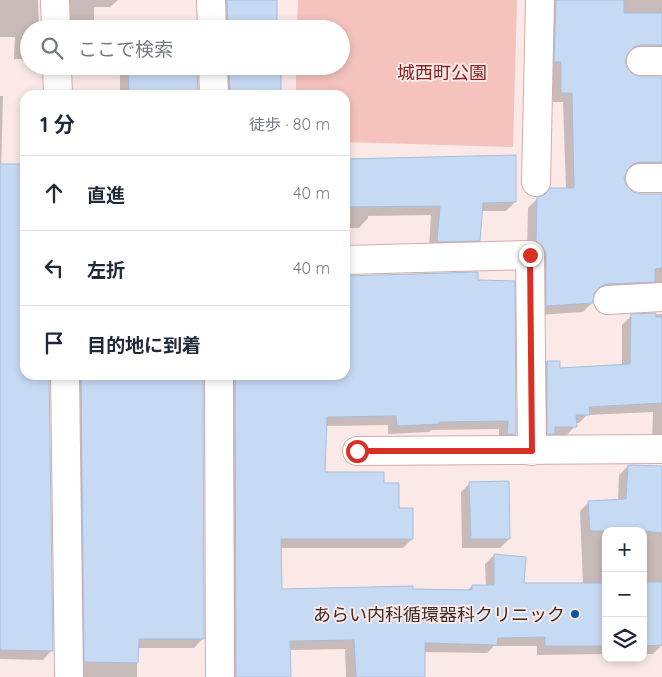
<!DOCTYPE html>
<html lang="ja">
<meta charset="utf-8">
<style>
body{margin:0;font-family:Quicksand,"Noto Sans JP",sans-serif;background:#f6f6f7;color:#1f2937}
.controls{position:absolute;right:15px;bottom:15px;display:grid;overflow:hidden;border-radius:10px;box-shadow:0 2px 8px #0003}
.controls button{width:45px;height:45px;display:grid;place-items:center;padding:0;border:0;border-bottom:1px solid #e0e1e3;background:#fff;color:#1f2937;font:25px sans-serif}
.stop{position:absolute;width:15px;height:15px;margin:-11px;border:4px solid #d93025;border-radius:50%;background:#fff}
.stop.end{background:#d93025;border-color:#fff;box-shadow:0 1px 5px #0008}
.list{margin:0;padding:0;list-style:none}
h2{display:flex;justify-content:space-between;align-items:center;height:65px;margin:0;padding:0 20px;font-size:21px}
h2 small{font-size:16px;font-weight:400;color:#747a83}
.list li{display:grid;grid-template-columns:32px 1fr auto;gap:15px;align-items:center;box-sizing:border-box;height:75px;padding:0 20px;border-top:1px solid #e0e1e3}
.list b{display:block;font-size:19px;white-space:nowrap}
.list em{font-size:16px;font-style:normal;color:#747a83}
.icon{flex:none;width:28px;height:28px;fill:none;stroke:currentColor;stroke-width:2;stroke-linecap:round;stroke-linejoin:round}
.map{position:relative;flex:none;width:662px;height:677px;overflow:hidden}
.search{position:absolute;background:#fff;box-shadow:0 2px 8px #0003;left:20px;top:20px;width:330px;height:55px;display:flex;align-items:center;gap:12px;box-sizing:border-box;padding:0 18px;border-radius:28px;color:#747a83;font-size:19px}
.panel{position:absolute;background:#fff;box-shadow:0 2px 8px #0003;left:20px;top:90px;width:330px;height:290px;border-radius:15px}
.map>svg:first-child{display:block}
</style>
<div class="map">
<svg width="662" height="677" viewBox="0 0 662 677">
<rect width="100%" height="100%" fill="#fae9e7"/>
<path fill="#f5c3be" d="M 298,0 L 517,0 L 513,147 L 345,142 L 345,95 L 296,95 L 296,66 L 341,66 L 341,29 L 297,29 Z"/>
<path fill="#0003" d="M 0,0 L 38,0 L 39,29 L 29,29 L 29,59 L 14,59 L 15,37 L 0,37 Z
M 58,0 L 118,0 L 110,7 L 94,7 L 94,29 L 63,29 Z
M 215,0 L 275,0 L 276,29 L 219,29 Z
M 545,0 L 662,0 L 662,58 L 631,54 L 625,56 L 624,61 L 627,70 L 633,76 L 641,78 L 662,78 L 662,175 L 630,171 L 624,173 L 623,178 L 626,187 L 632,193 L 640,195 L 662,195 L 662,294 L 597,293 L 593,294 L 592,303 L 583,312 L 538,315 L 527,250 L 528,208 L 537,199 L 566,189 L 563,102 L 553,102 L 553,71 L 546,71 Z
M 120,66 L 196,66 L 197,95 L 120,95 Z
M 217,66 L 280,66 L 280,95 L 221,95 Z
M 0,96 L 3,96 L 1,172 L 25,174 L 25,375 L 48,375 L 52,650 L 43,660 L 0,659 Z
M 345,160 L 515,202 L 506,211 L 481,211 L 479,240 L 470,249 L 429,250 L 431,215 L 368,216 L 368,218 L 359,228 L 345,228 Z
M 348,277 L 476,282 L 515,434 L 506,443 L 499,443 L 499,429 L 431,430 L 429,432 L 388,434 L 388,425 L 325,426 L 324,473 L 383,484 L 398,509 L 412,539 L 403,548 L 280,548 L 281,590 L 467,591 L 472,586 L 486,586 L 485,564 L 494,555 L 523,585 L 583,584 L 580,511 L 589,502 L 618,501 L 619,475 L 628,466 L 662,468 L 662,645 L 653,654 L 643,654 L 643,531 L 606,531 L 606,654 L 537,655 L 537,646 L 494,646 L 487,653 L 424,652 L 424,677 L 346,677 L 345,649 L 289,650 L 290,677 L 227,677 L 222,375 L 345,375 L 345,280 Z
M 662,314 L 662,444 L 652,442 L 653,412 L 587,415 L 579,423 L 575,423 L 575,426 L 566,436 L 552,436 L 545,443 L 538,371 L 547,362 L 559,369 L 622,366 L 622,325 L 631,316 Z
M 68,375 L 173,375 L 203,638 L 194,648 L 137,648 L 137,677 L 76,677 Z
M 470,483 L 509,539 L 500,548 L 462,548 L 461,492 Z"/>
<path fill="#c6daf3" stroke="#a7bedb" d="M 227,0 L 277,0 L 277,29 L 228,29 Z
M 556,0 L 624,0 L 624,13 L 662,13 L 662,45 L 641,45 L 634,47 L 628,53 L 625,61 L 627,68 L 634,75 L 641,77 L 662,77 L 662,162 L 640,162 L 633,164 L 627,170 L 624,178 L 626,185 L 633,192 L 640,194 L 662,194 L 662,268 L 655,269 L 655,282 L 607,284 L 600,287 L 594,293 L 593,303 L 546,306 L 546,254 L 543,247 L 536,241 L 537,197 L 544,195 L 550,188 L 574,188 L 572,93 L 561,93 L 561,62 L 554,62 Z
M 128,66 L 197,66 L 198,95 L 129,95 Z
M 229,66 L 281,66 L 281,95 L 230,95 Z
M 516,155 L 516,202 L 483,203 L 480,241 L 437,242 L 440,206 L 345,207 L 345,159 Z
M 0,164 L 22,164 L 25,218 L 25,375 L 49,375 L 53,651 L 0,650 Z
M 478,272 L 478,280 L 515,281 L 516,434 L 507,434 L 508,421 L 439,422 L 439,424 L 397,426 L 396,416 L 327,417 L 325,472 L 384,472 L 384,483 L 399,483 L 399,508 L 413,508 L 413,539 L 281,539 L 282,589 L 413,586 L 413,589 L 472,590 L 472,585 L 494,585 L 494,554 L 526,557 L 524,583 L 606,583 L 606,646 L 545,646 L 545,637 L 498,638 L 497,645 L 425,643 L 425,677 L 356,677 L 354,640 L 290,641 L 291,677 L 236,677 L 235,375 L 345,375 L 345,297 L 348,297 L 347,276 Z
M 656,313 L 656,317 L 662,317 L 662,403 L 589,407 L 590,415 L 576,415 L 577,427 L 555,427 L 555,434 L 547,434 L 547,361 L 560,361 L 560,368 L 630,364 L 631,314 Z
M 81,375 L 203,375 L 204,639 L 139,639 L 138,663 L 84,662 Z
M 628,465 L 662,466 L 662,533 L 643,531 L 590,531 L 588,501 L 626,499 Z
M 509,481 L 510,539 L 471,539 L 469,482 Z
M 643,582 L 662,582 L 662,645 L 643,646 Z"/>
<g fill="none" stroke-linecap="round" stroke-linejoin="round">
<g stroke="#d4aba7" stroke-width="30">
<path id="minor" d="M 55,0 L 56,29
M 211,0 L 212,29
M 641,61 L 662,61
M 57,66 L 58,95
M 213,66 L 214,95
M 640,178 L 662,178
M 536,182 L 540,0
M 345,260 L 530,255 L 532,451
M 608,300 L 662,297
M 65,375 L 69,677
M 219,375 L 220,677
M 357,451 L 662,449"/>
</g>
<use href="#minor" stroke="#fff" stroke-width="28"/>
</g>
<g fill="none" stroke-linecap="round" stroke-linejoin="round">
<path stroke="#d93025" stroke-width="6" d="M 357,451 L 532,451 L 530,255"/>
</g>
<circle fill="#0755a3" stroke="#fae9e7" stroke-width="2" cx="575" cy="614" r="5"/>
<g text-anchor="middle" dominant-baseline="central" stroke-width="4" stroke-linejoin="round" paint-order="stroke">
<g font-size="18" fill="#872325" stroke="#fae9e7">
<text x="442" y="72">城西町公園</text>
</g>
<g font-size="18" fill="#3b2b29" stroke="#fae9e7" text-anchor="end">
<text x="565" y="614">あらい内科循環器科クリニック</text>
</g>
</g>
</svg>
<div class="controls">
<button>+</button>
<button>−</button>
<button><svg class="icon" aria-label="layers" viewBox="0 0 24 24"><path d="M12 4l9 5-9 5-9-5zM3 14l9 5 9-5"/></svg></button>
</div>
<div class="stop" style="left:357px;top:451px"></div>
<div class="stop end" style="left:530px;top:255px"></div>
<div class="search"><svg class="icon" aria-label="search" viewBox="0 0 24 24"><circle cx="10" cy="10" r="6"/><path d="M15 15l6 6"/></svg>ここで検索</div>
<section class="panel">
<h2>1 分<small>徒歩 · 80 m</small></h2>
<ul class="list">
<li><svg class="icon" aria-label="ahead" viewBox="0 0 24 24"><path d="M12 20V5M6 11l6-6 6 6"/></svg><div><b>直進</b></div><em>40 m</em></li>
<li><svg class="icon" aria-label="left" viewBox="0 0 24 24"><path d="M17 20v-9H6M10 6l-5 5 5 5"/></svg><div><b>左折</b></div><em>40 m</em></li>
<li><svg class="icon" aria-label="arrive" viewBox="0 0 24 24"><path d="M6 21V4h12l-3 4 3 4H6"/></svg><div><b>目的地に到着</b></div></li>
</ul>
</section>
</div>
